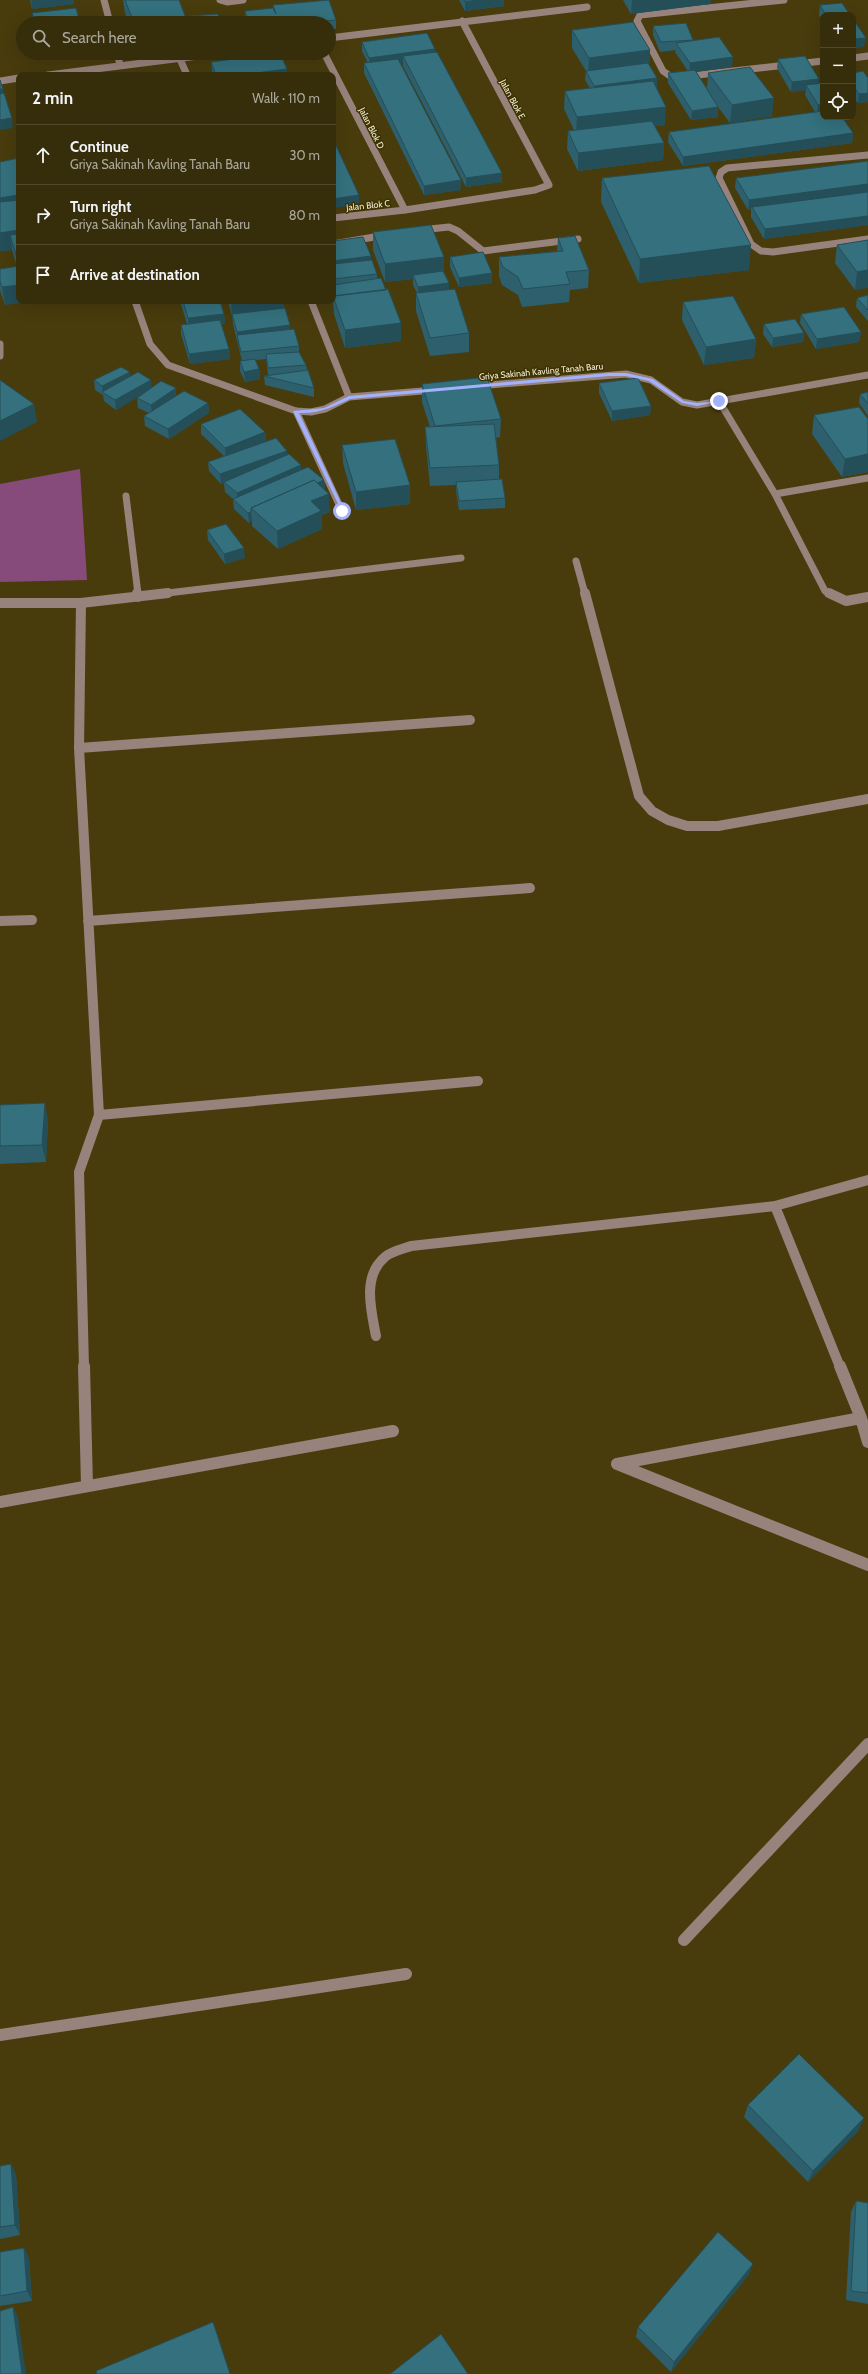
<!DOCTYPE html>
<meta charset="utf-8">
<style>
body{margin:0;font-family:Cabin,sans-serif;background:#413918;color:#f1f3f6}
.controls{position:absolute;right:12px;top:12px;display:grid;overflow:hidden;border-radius:8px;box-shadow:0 4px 16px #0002}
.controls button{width:36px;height:36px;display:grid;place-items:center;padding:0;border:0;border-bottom:1px solid #50492b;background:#362d0a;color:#f1f3f6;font:20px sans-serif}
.stop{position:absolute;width:12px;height:12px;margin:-9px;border:3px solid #a2b2fd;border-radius:50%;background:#fff}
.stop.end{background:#a2b2fd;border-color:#fff;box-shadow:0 1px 4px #0008}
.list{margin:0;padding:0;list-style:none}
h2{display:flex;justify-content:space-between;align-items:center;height:52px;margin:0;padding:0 16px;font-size:17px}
h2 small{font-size:13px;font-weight:400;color:#aaa89c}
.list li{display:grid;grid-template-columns:26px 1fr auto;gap:12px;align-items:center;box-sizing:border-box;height:60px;padding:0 16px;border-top:1px solid #50492b}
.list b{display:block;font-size:15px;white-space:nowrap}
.list p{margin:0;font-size:13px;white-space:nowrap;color:#aaa89c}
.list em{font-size:13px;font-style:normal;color:#aaa89c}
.icon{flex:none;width:22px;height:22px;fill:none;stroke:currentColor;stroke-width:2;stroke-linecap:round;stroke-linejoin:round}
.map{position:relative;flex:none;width:868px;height:2374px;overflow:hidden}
.search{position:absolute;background:#362d0a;box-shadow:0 4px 16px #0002;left:16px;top:16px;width:320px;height:44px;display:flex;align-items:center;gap:10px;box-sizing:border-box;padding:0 14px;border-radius:22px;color:#aaa89c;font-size:15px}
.panel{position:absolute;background:#362d0a;box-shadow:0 4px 16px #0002;left:16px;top:72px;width:320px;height:232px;border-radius:8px}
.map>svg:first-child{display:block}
</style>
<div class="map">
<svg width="868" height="2374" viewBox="0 0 868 2374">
<rect width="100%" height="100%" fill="#483c0d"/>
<path fill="#864b7b" d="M 80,469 L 87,580 L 0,582 L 0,484 Z"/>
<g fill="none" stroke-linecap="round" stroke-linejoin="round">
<path stroke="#98827c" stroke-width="7" d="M 104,0 L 110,23
M 220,0 L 227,2 L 243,0
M 784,0 L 640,15 L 637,21 L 663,71 L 670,76 L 680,77 L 823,61
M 329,38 L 587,7
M 117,53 L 120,65
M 324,53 L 405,210
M 853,58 L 868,56
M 180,59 L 187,75
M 48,75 L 222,53
M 0,81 L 19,78
M 868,155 L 727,168 L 721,172 L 719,178 L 751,244 L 761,251 L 773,252 L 868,239
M 333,218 L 405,210 L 535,190 L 549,185 L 462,21
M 420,230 L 449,227 L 458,231 L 483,251 L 578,239
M 333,244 L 386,235
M 135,301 L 150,344 L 168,365 L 296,411 L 311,412 L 325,409 L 349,397 L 435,390
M 311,301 L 349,397
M 0,344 L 0,356
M 477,386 L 626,374 L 651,380 L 682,402 L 697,405 L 868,375
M 719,401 L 775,494 L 825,591 L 831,594
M 296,411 L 342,511
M 775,494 L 868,478
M 126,496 L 138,594
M 576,561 L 585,594
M 159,594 L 461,558"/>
<path stroke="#98827c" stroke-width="10" d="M 137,593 L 138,597
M 585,593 L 639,796 L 652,811 L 668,820 L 687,826 L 718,826 L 868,799
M 829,593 L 846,601 L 868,597
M 0,603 L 81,603 L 168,593
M 81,603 L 79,748 L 99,1115 L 79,1172 L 84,1367
M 79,748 L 470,720
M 0,921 L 32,920
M 88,921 L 530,888
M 99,1115 L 478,1081
M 775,1206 L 840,1367
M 376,1336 C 371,1310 362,1276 385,1257 C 392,1251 403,1249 411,1246 L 775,1206 L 868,1180"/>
<path stroke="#98827c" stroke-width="12" d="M 84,1366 L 87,1486
M 840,1366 L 861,1418 L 868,1442
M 617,1464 L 868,1565
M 617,1464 L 861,1418
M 0,1502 L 393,1431
M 684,1940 L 868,1744
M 0,2035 L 406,1974"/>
</g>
<path fill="#2d606c" d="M 30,0 L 74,0 L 74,4 L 32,9 Z
M 123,0 L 179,0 L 187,23 L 128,23 L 125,13 Z
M 459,0 L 504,0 L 504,6 L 465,11 Z
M 623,0 L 711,0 L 710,4 L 631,14 Z
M 273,5 L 336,20 L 336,29 L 329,30 L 329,23 L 246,23 L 245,20 L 245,11 L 273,9 Z
M 820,5 L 850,15 L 823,15 L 823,21 L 819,15 Z
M 653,26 L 693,40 L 693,41 L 732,67 L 696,72 L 707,88 L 708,73 L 772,116 L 730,123 L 718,107 L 718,117 L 691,120 L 668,83 L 668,73 L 688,71 L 675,52 L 676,50 L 660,52 L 653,35 Z
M 572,30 L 650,50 L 649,65 L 657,88 L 656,88 L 665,125 L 655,126 L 664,143 L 663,160 L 578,171 L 567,149 L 568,131 L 574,130 L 564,109 L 565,91 L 590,88 L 585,80 L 586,71 L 572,48 Z
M 362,42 L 435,52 L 502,182 L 466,187 L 403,66 L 403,63 L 401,63 L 461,190 L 424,195 L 364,73 L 364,63 L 368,63 L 362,51 Z
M 778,59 L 818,84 L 823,117 L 853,133 L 852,143 L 683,166 L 668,142 L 669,132 L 815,112 L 805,95 L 806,90 L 791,92 L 777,68 Z
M 211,62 L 287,69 L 287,74 L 304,75 L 213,75 L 212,71 Z
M 853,73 L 868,78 L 868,102 L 858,103 L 853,97 Z
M 19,158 L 19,301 L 5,305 L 0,290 L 0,269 L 17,267 L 12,250 L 0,251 L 0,162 Z
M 602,178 L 749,270 L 639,283 L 601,202 Z
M 736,178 L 868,225 L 764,239 L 751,217 L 751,209 L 748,210 L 735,188 Z
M 373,232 L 444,272 L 449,283 L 449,290 L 469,333 L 469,352 L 430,356 L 416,311 L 416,293 L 417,293 L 413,285 L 413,279 L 385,282 L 373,250 Z
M 558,238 L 589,270 L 588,288 L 570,290 L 569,302 L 522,307 L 518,295 L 502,285 L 499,276 L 499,257 L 557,251 Z
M 868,240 L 855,290 L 835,263 L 837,245 Z
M 333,241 L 371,256 L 371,260 L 377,274 L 377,278 L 401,341 L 345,348 L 334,314 L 333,301 Z
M 450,257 L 492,283 L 459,287 L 450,267 Z
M 868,295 L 868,321 L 856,307 L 857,298 Z
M 180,301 L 220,301 L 224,314 L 225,323 L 221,324 L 229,349 L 230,359 L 190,364 L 181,334 L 181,325 L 187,324 Z
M 228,301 L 283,301 L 284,308 L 290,325 L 290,329 L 299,346 L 299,352 L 306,365 L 307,370 L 314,388 L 314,397 L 265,385 L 264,376 L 268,375 L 266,359 L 255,360 L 259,369 L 260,379 L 245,382 L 240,371 L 240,361 L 242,361 L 233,324 L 232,316 Z
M 683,302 L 756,339 L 754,358 L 704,365 L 682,320 Z
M 801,314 L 861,332 L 859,342 L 816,349 L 800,323 Z
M 764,324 L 804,333 L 803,342 L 772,347 L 763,334 Z
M 94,380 L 152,388 L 176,388 L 176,396 L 208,403 L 209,413 L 169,439 L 145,426 L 144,416 L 149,413 L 138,408 L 137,398 L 138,397 L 116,410 L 104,401 L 103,395 L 95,390 Z
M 599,383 L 651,406 L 650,415 L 612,421 L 599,393 Z
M 422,384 L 501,419 L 500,437 L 496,438 L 499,465 L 499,479 L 505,498 L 505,508 L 459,510 L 456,491 L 456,485 L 430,486 L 426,446 L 425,427 L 430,427 L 422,402 Z
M 868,392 L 868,416 L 859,403 L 860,394 Z
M 814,415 L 868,419 L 868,472 L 842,477 L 812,434 Z
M 201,424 L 265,432 L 266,442 L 288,455 L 301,465 L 301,470 L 324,480 L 325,490 L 330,512 L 322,515 L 322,529 L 278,549 L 252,526 L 252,521 L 249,523 L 234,509 L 233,499 L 225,492 L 224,483 L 221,484 L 209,471 L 208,462 L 224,456 L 201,434 Z
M 342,445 L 410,504 L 356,510 L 343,463 Z
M 207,530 L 245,558 L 225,564 L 208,540 Z
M 0,1105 L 48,1121 L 46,1162 L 0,1164 Z
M 748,2105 L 859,2130 L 808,2182 L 744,2117 Z
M 11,2164 L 16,2175 L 20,2235 L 0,2239 L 0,2166 Z
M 856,2201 L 868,2203 L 868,2304 L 846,2300 L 851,2212 Z
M 24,2248 L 29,2259 L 32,2301 L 0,2306 L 0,2252 Z
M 749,2274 L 671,2372 L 636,2337 L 638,2327 Z"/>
<path fill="#244e58" d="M 31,0 L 74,0 L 74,4 L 32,9 Z
M 480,0 L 504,0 L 504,6 L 465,11 L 465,2 Z
M 632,0 L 711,0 L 710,4 L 631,14 Z
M 46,20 L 47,23 L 35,23 L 35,22 Z
M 187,21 L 187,23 L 172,23 Z
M 866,38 L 864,47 L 853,49 L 853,39 Z
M 435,49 L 435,59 L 403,56 L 403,63 L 370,67 L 369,58 Z
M 650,50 L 649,67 L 588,76 L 589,58 Z
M 733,57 L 732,67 L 689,73 L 690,63 Z
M 287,69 L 287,75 L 240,75 Z
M 657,78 L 657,88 L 594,96 L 594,86 Z
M 819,79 L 818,89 L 806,85 L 806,90 L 791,92 L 792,82 Z
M 0,89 L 3,89 L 4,98 L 0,99 Z
M 868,93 L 868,102 L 858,103 L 859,94 Z
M 774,98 L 772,116 L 730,123 L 732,105 Z
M 823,104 L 823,113 L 817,114 L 818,105 Z
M 666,107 L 665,125 L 576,134 L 577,117 Z
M 718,107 L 718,117 L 691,120 L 692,111 Z
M 12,118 L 13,128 L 0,130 L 0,120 Z
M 853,133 L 852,143 L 683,166 L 683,157 Z
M 664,143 L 663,160 L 578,171 L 578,153 Z
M 502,173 L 502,182 L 466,187 L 466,178 Z
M 461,180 L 461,190 L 424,195 L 424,186 Z
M 868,184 L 868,194 L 752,207 L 751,209 L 748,210 L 749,200 Z
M 19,195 L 19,213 L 0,209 L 0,198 Z
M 359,195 L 359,205 L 333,208 L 333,199 Z
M 868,216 L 868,225 L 764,239 L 765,229 Z
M 19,230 L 19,249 L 10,235 L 12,250 L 0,251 L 0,233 Z
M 751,245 L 749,270 L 639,283 L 640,259 Z
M 371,256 L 371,265 L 333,270 L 333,261 Z
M 444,257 L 444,275 L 413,275 L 413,279 L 385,282 L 385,264 Z
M 868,270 L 868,288 L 855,290 L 857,272 Z
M 492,273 L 492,283 L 459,287 L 459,278 Z
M 449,283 L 449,293 L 418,297 L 418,287 Z
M 19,285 L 19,301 L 34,301 L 5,305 L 2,287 Z
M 231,301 L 283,301 L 284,310 L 232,316 Z
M 224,314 L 225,323 L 189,328 L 188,318 Z
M 401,323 L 401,341 L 345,348 L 345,330 Z
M 290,325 L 291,335 L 237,336 L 237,332 Z
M 861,332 L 859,342 L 816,349 L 817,339 Z
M 804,333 L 803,342 L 772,347 L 773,338 Z
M 756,339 L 754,358 L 704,365 L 706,347 Z
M 229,349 L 230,359 L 190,364 L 189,354 Z
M 259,369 L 260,379 L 245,382 L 244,372 Z
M 130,372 L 131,382 L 103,392 L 102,386 Z
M 151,380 L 152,389 L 116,410 L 115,400 Z
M 176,388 L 176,398 L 152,415 L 151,405 Z
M 208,403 L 209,413 L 169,439 L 168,429 Z
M 34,404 L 37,422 L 0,441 L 0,421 Z
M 651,406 L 650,415 L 612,421 L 612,411 Z
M 265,432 L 266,442 L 226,458 L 225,448 Z
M 287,451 L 288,461 L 224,482 L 224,483 L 221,484 L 220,474 Z
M 868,454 L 868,472 L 842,477 L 845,459 Z
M 301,465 L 301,475 L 237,503 L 237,493 Z
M 324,480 L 325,490 L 254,510 Z
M 410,485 L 410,504 L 356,510 L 356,492 Z
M 329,494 L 330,512 L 322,515 L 322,529 L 278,549 L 277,531 L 311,501 Z
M 251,512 L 252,521 L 249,523 L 248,513 Z
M 244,548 L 245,558 L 225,564 L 224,554 Z
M 45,1103 L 48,1121 L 46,1162 L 42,1145 Z
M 864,2118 L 859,2130 L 808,2182 L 813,2171 Z
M 11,2164 L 16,2175 L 20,2235 L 15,2225 Z
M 24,2248 L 29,2259 L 32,2301 L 27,2291 Z
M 753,2264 L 749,2274 L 671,2372 L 674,2362 Z
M 13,2307 L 18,2317 L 26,2374 L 20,2374 Z"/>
<path fill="#34707d" stroke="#244e58" d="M 125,0 L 179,0 L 187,21 L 172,23 L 134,23 Z
M 329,0 L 336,20 L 300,23 L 249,23 L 245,11 L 273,8 L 276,14 L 273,5 Z
M 464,0 L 480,0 L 465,2 Z
M 842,3 L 850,15 L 826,15 L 820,5 Z
M 76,8 L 80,23 L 47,23 L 46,20 L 35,22 L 32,13 Z
M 218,14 L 220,23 L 189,23 L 188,16 Z
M 853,19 L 866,38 L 853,39 Z
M 633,22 L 650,50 L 589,58 L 572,30 Z
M 686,23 L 693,40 L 661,42 L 653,26 Z
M 427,33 L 435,49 L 369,58 L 362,42 Z
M 719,37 L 733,57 L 690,63 L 676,43 Z
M 437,52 L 502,173 L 466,178 L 403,56 Z
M 280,53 L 287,69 L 240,75 L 216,75 L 211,62 Z
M 805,56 L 819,79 L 792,82 L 778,59 Z
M 398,59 L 461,180 L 424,186 L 364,63 Z
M 648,63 L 657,78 L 594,86 L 586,71 Z
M 750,67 L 774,98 L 732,105 L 708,73 Z
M 695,70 L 718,107 L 692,111 L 668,73 Z
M 863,71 L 868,78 L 868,93 L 859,94 L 853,86 L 853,73 Z
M 133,72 L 134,75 L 116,75 Z
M 302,72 L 304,75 L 277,75 Z
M 0,80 L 3,89 L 0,89 Z
M 653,81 L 666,107 L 577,117 L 565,91 Z
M 823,83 L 823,104 L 818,105 L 806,85 Z
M 4,93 L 12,118 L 0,120 L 0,94 Z
M 823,111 L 823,117 L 842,117 L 853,133 L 683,157 L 669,132 Z
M 652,121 L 664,143 L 578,153 L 568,131 Z
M 333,139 L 359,195 L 333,199 Z
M 19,158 L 19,195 L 0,198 L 0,162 Z
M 868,161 L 868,184 L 749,200 L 736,178 Z
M 709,166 L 751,245 L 640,259 L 602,178 Z
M 868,192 L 868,216 L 765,229 L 752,207 Z
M 19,200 L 19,230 L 0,233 L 0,202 Z
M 431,225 L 444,257 L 385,264 L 373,232 Z
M 19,234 L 19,261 L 18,261 L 10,235 Z
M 575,236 L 589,270 L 566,272 L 570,284 L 523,289 L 518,277 L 503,267 L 499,257 L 563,251 L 558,238 Z
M 363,237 L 371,256 L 333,261 L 333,241 Z
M 868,240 L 868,270 L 857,272 L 837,245 Z
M 483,252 L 492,273 L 459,278 L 450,257 Z
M 372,260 L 377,274 L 333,279 L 333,264 Z
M 19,266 L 19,285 L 2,287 L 0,281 L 0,269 Z
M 443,271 L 449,283 L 418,287 L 413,275 Z
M 381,278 L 386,290 L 335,296 L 333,292 L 333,285 Z
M 388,289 L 401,323 L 345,330 L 333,296 Z
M 455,289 L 469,333 L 430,338 L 416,293 Z
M 868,295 L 868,310 L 857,298 Z
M 733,296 L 756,339 L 706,347 L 683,302 Z
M 183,301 L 220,301 L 224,314 L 188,318 Z
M 844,307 L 861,332 L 817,339 L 801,314 Z
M 285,308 L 290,325 L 237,332 L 232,314 Z
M 795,319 L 804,333 L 773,338 L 764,324 Z
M 220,320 L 229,349 L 189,354 L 181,325 Z
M 294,329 L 299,346 L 241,352 L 237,335 Z
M 299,352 L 306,365 L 268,368 L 266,354 Z
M 255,359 L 259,369 L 244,372 L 240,361 Z
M 121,367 L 130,372 L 102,386 L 94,380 Z
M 308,370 L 314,388 L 264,376 Z
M 138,372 L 151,380 L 115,400 L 102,392 Z
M 487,377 L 501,419 L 435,426 L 422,384 Z
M 638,378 L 651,406 L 612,411 L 599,383 Z
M 0,380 L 34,404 L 0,421 Z
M 161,381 L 176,388 L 151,405 L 137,398 Z
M 184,391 L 208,403 L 168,429 L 144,416 Z
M 868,392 L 868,404 L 860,394 Z
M 859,407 L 868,419 L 868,454 L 845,459 L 814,415 Z
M 240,409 L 265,432 L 225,448 L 201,424 Z
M 494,424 L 499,465 L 430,468 L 425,427 Z
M 276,438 L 287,451 L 220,474 L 208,462 Z
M 395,439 L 410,485 L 356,492 L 342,445 Z
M 289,454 L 301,465 L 237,493 L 224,482 Z
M 308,467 L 324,480 L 317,483 L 314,480 L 251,508 L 251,512 L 248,513 L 233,499 Z
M 502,479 L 505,498 L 459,501 L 456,482 Z
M 314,480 L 329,494 L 311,501 L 321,511 L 277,531 L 251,508 Z
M 226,524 L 244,548 L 224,554 L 207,530 Z
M 45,1103 L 42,1145 L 0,1146 L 0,1105 Z
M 799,2054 L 864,2118 L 813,2171 L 748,2105 Z
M 11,2164 L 15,2225 L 0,2227 L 0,2166 Z
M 856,2201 L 868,2203 L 868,2293 L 851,2291 Z
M 718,2232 L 753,2264 L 674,2362 L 638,2327 Z
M 24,2248 L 27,2291 L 0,2296 L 0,2252 Z
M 13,2307 L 22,2373 L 20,2374 L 0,2374 L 0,2311 Z
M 213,2322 L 230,2374 L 97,2374 L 96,2371 Z
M 441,2334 L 468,2374 L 390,2374 Z"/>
<path fill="#a2b2fd" d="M 609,373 L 626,373 L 653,379 L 684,401 L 697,403 L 722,401 L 697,406 L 682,403 L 649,381 L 626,376 L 609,376 L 350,399 C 333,407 319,414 299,413 L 345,511 L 342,512 L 293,411 L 324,408 L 349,396 Z"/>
<g text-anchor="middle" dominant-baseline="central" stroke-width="3" stroke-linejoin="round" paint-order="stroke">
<g font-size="9" fill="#f4eed6" stroke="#3d3201">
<text transform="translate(513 99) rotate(62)">Jalan Blok E</text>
<text transform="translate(372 128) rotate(63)">Jalan Blok D</text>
<text transform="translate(368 205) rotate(-6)">Jalan Blok C</text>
<text transform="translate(541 371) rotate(-5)">Griya Sakinah Kavling Tanah Baru</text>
</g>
</g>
</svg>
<div class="controls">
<button>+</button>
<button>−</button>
<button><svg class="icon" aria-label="locate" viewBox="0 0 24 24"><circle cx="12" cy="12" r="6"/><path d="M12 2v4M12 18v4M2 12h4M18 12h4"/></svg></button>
</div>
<div class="stop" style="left:342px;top:511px"></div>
<div class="stop end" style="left:719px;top:401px"></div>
<div class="search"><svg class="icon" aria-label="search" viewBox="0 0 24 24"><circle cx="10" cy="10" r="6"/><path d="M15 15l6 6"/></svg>Search here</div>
<section class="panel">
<h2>2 min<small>Walk · 110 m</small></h2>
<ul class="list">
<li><svg class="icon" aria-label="ahead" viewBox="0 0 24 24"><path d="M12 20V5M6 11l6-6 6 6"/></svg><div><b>Continue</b><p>Griya Sakinah Kavling Tanah Baru</p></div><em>30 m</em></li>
<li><svg class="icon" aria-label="right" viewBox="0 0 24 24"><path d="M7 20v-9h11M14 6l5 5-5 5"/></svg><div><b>Turn right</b><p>Griya Sakinah Kavling Tanah Baru</p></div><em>80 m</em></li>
<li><svg class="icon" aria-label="arrive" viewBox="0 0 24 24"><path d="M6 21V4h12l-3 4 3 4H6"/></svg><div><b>Arrive at destination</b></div></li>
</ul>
</section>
</div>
